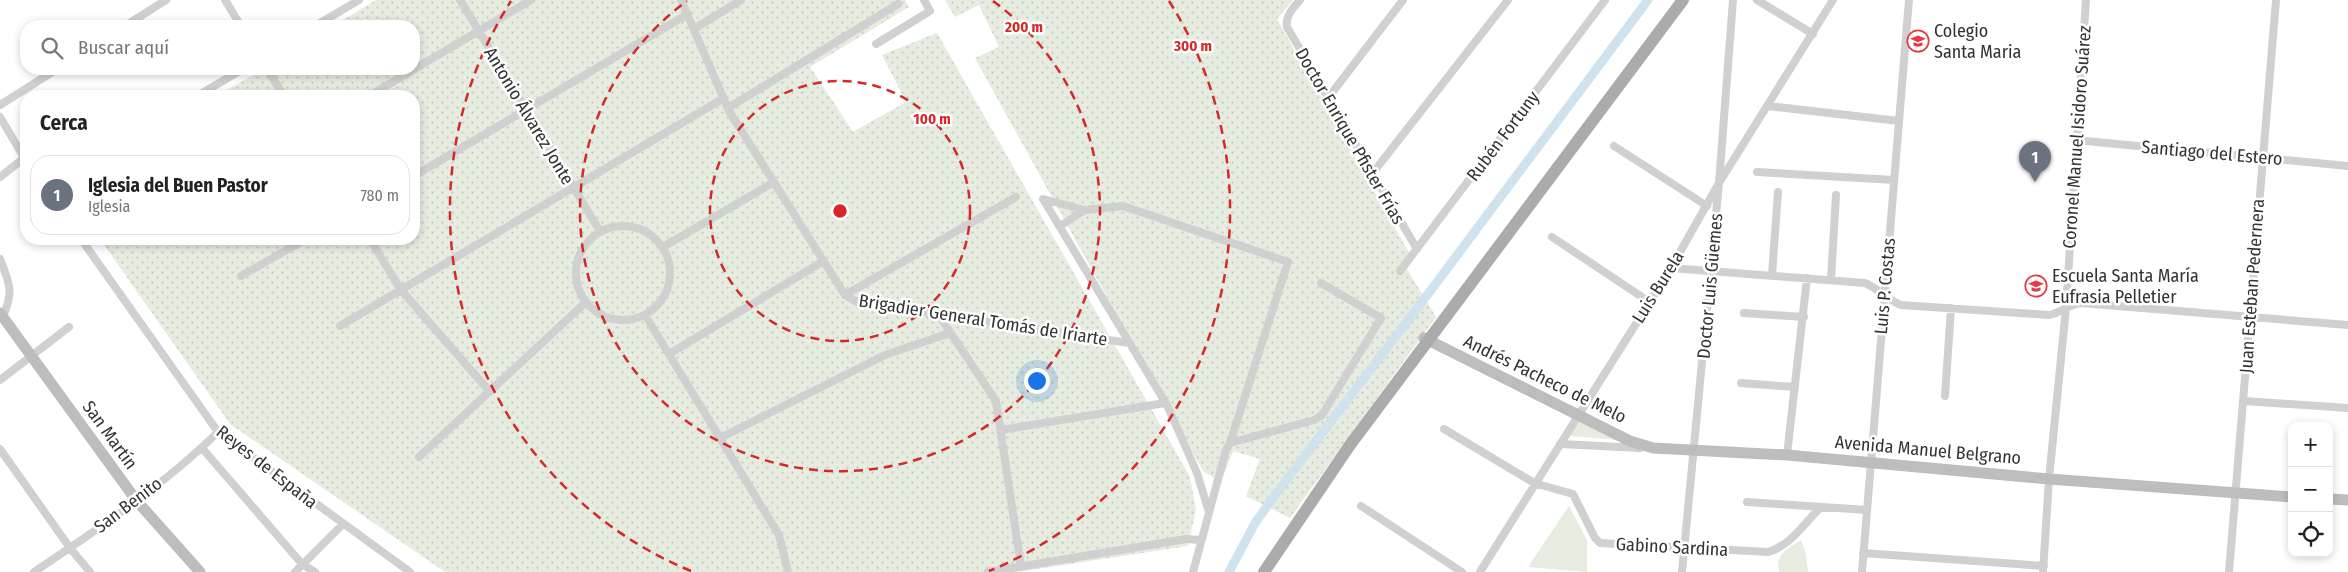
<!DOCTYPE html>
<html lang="es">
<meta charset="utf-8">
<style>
body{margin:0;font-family:"Fira Sans Condensed",sans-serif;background:#f6f6f6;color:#222}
.controls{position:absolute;right:15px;bottom:15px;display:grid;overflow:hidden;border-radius:10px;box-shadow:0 2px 8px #0003}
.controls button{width:45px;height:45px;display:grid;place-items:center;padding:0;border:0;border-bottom:1px solid #e0e0e0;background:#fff;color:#222;font:25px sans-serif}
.you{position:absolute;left:1036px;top:380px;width:18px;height:18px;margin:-12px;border:4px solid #fff;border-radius:50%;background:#1a73e8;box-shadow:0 0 0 8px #1a73e833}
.badge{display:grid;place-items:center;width:32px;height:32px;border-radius:50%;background:#e63946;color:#fff;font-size:16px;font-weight:700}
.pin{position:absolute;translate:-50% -41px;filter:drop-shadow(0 1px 2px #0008)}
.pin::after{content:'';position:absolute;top:26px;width:18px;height:15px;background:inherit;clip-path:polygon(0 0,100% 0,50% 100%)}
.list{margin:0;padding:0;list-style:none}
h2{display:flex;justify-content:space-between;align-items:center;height:65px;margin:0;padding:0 20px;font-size:21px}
h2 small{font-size:16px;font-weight:400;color:#767676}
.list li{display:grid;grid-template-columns:32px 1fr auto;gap:15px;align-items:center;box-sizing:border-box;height:80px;margin:0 10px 10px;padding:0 10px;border:1px solid #e0e0e0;border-radius:20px}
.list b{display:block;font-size:19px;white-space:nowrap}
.list p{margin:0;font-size:16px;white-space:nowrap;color:#767676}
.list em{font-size:16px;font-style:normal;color:#767676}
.icon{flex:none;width:28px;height:28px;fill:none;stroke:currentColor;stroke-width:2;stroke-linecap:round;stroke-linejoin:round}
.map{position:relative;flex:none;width:2348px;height:572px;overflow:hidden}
.search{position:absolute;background:#fff;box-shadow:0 2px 8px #0003;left:20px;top:20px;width:400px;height:55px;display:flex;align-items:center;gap:12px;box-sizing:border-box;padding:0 18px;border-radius:20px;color:#767676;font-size:19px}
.panel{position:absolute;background:#fff;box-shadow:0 2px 8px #0003;left:20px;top:90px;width:400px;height:155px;border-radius:20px}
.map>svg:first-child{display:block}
</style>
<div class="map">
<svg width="2348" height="572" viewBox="0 0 2348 572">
<defs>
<pattern id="grass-dots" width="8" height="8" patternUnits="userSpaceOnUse" patternTransform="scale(1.25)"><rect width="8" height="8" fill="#e6ecdf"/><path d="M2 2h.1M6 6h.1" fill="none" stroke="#c6cbc0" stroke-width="1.8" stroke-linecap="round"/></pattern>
</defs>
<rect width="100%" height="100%" fill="#fff"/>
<path fill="url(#grass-dots)" d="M 376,0 L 905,0 L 909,7 L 810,67 L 853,132 L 906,102 L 882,55 L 937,33 L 1190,477 L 1196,510 L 1188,546 L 1017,572 L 445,572 L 230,424 L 100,239 L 414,239 L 414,96 L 216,96 L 264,69 L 414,69 L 414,26 L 333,26 Z
M 945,0 L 1293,0 L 1277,19 L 1412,258 L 1407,269 L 1436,317 L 1290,518 L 1246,496 L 1260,459 L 1233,451 L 1221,482 L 1203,471 L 975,58 L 999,47 L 979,5 L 955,17 Z"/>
<path fill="#e6ecdf" d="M 1580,418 L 1619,440 L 1569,436 Z
M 1569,506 L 1587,540 L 1587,572 L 1528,567 Z
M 1801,540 L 1806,554 L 1808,572 L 1779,572 C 1775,554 1787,549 1801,540 Z"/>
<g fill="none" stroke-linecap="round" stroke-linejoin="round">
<path stroke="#cfe2ee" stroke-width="9" d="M 1229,572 L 1255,523 L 1278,491 L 1431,290 L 1648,0"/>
<path stroke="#d0d0d0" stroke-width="8" d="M 225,0 L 241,26
M 460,0 L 600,231
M 681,0 L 729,111 L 845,295 L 857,302 L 1129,343
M 1300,0 C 1293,8 1285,16 1287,27 L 1417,249
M 1757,0 L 1813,34
M 125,26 L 166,0
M 315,26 L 359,0
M 694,29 L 741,0
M 876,44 L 930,11 L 924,0
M 267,69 L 284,96
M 197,96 L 243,69
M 369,96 L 531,0
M 1328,98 L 1403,0
M 0,105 L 57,69
M 1768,106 L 1899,121
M 728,108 L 898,4
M 0,117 L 26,161
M 2075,140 L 2348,166
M 1614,146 L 1707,206
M 1757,172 L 1894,180
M 1372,174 L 1508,0
M 414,176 L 688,14
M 0,177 L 24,158
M 1085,210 L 1043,199 L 1168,407 L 1197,473 L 1209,512
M576 273a47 47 0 1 1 94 0a47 47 0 1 1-94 0Z
M 1060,226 L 1085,210 L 1123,206 L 1288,262 L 1230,443
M 1552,237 L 1648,301
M 81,239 L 218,432 L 410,572
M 370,239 L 401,290 L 490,392
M 663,247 L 774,182
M 0,259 C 10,286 14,289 3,317
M 1671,268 L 1865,283 C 1879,289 1888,300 1901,305 L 2049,315 C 2061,313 2069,304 2081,303 L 2348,325
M 1400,271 L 1605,0
M 1772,275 L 1778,192
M 241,276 L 306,239
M 1831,280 L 1836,195
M 845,295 L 1016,197
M 1744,313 L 1804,317
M 938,314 L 996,401 L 1021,566
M 645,315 L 779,535 L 788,572
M 340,326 L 724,98
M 669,354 L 824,261
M 0,380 L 69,327
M 1741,383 L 1795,387
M 1945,396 L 1951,308
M 2244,401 L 2348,408
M 1444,429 L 1534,483 L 1573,494 L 1595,538 L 1600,543 L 1768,552 C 1792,545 1804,523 1821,507
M 1001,430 L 1165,403
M 720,438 L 885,355 L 950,333
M 1560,444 L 1640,448
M 202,448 L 302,564 L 315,572
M 0,449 L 70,548 L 90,572
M 1787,455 L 1807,278
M 419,457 L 586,302
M 1747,502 L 1867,510
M 1361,506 L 1462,572
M 1863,553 L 2044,566
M 34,572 C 97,530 164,485 218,432
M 295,572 L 342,525
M 988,572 L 1186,539 L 1201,540
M 1193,572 L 1226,450 L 1230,443 L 1314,420 L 1322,415 L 1381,318 L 1321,283
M 1480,572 L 1671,268 L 1719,183 L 1833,0
M 1682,572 L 1719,183 L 1733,0
M 1862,572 L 1909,0
M 2043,572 L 2049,479 L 2066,308 L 2086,0
M 2229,572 L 2276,0"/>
<path stroke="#bdbdbd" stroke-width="11" d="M 0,313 L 136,500 L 200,572
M 1424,338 L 1630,441 L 1653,448 L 1787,455 L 2049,479 L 2292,497
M 2329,499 L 2348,500"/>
<path stroke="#ababab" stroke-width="12" d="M 1264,572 L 1350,445 L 1683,0"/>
</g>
<g fill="none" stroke="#d62828" stroke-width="2.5" stroke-dasharray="9 6">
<circle cx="840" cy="211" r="130"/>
<path d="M993 1A260 260 0 1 1 687 1"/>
<path d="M691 571A390 390 0 0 1 511 1M1169 1A390 390 0 0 1 989 571"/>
</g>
<defs>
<g id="school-ring" transform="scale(1.125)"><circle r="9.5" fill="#fff" stroke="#e63946" stroke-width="1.5"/><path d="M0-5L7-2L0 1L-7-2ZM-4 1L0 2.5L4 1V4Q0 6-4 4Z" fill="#e63946"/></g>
</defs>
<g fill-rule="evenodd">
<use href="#school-ring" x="1918" y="41"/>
<use href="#school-ring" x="2036" y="286"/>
</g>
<g text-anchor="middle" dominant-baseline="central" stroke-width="5" stroke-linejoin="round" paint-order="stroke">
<g font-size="18" fill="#333" stroke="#fff" text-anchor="start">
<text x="1934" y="31">Colegio<tspan x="1934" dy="21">Santa Maria</tspan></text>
<text x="2052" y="276">Escuela Santa María<tspan x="2052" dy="21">Eufrasia Pelletier</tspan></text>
</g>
<g font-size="18" fill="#333" stroke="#fff">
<text transform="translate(529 116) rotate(59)">Antonio Álvarez Jonte</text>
<text transform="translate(1350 136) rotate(60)">Doctor Enrique Pfister Frías</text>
<text transform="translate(1503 136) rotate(-53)">Rubén Fortuny</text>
<text transform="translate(2077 137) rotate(-86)">Coronel Manuel Isidoro Suárez</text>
<text transform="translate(2212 153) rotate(5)">Santiago del Estero</text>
<text transform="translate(1710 286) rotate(-85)">Doctor Luis Güemes</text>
<text transform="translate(1885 286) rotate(-85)">Luis P. Costas</text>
<text transform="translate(2252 286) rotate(-86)">Juan Esteban Pedernera</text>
<text transform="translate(1658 287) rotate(-58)">Luis Burela</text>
<text transform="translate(983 320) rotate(9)">Brigadier General Tomás de Iriarte</text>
<text transform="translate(1545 379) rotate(26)">Andrés Pacheco de Melo</text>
<text transform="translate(110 435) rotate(54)">San Martín</text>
<text transform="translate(1928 450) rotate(5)">Avenida Manuel Belgrano</text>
<text transform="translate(267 467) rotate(38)">Reyes de España</text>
<text transform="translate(128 505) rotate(-37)">San Benito</text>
<text transform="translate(1672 547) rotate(3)">Gabino Sardina</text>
</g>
</g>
<circle cx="840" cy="211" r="8" fill="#d62828" stroke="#fff" stroke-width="2.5"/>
<g font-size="15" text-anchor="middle" font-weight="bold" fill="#d62828" stroke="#fff" stroke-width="5" stroke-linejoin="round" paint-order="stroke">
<text x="1024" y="32">200 m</text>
<text x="1193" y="51">300 m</text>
<text x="932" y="124">100 m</text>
</g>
</svg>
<div class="controls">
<button>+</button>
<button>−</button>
<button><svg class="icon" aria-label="locate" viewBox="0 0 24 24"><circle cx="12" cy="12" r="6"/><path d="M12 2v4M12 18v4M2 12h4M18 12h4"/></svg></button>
</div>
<div class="you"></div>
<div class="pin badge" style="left:2035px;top:182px;background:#6b7280">1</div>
<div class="search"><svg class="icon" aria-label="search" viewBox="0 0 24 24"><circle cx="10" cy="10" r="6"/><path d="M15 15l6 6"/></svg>Buscar aquí</div>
<section class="panel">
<h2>Cerca<small></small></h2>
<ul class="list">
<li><span class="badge" style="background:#6b7280">1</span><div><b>Iglesia del Buen Pastor</b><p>Iglesia</p></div><em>780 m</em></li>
</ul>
</section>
</div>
